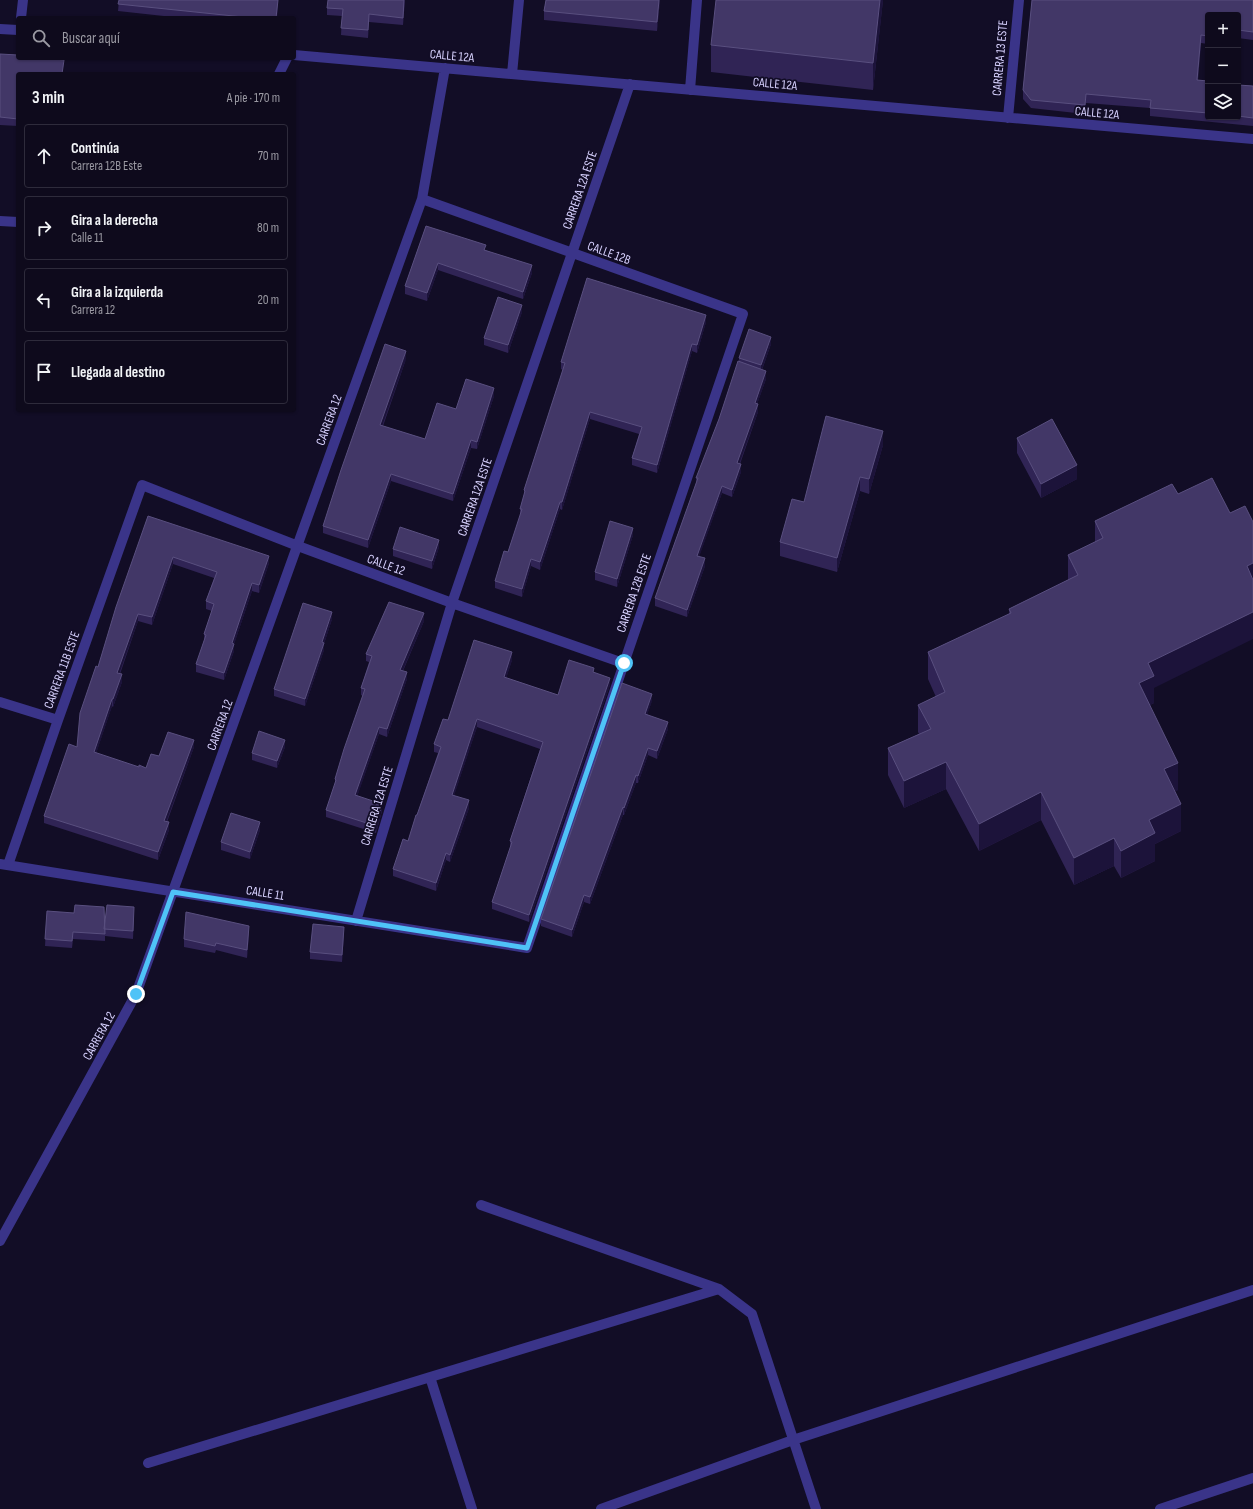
<!DOCTYPE html>
<html lang="es">
<meta charset="utf-8">
<style>
body{margin:0;font-family:"Sofia Sans Condensed",sans-serif;background:#171325;color:#f1f3f6}
.controls{position:absolute;right:12px;top:12px;display:grid;overflow:hidden;border-radius:4px;box-shadow:0 1px 3px #0004}
.controls button{width:36px;height:36px;display:grid;place-items:center;padding:0;border:0;border-bottom:1px solid #2e2b3b;background:#0e0a1c;color:#f1f3f6;font:20px sans-serif}
.stop{position:absolute;width:12px;height:12px;margin:-9px;border:3px solid #4fc3f7;border-radius:50%;background:#fff}
.stop.end{background:#4fc3f7;border-color:#fff;box-shadow:0 1px 4px #0008}
.list{margin:0;padding:0;list-style:none}
h2{display:flex;justify-content:space-between;align-items:center;height:52px;margin:0;padding:0 16px;font-size:17px}
h2 small{font-size:13px;font-weight:400;color:#9b9aa3}
.list li{display:grid;grid-template-columns:26px 1fr auto;gap:12px;align-items:center;box-sizing:border-box;height:64px;margin:0 8px 8px;padding:0 8px;border:1px solid #2e2b3b;border-radius:4px}
.list b{display:block;font-size:15px;white-space:nowrap}
.list p{margin:0;font-size:13px;white-space:nowrap;color:#9b9aa3}
.list em{font-size:13px;font-style:normal;color:#9b9aa3}
.icon{flex:none;width:22px;height:22px;fill:none;stroke:currentColor;stroke-width:2;stroke-linecap:round;stroke-linejoin:round}
.map{position:relative;flex:none;width:1253px;height:1509px;overflow:hidden}
.search{position:absolute;background:#0e0a1c;box-shadow:0 1px 3px #0004;left:16px;top:16px;width:280px;height:44px;display:flex;align-items:center;gap:10px;box-sizing:border-box;padding:0 14px;border-radius:4px;color:#9b9aa3;font-size:15px}
.panel{position:absolute;background:#0e0a1c;box-shadow:0 1px 3px #0004;left:16px;top:72px;width:280px;height:340px;border-radius:4px}
.map>svg:first-child{display:block}
</style>
<div class="map">
<svg width="1253" height="1509" viewBox="0 0 1253 1509">
<rect width="100%" height="100%" fill="#120d26"/>
<g fill="none" stroke-linecap="round" stroke-linejoin="round">
<path stroke="#3a3489" stroke-width="10" d="M 21,18 L 23,0
M 0,29 L 18,30
M 294,55 L 1253,139
M 279,74 L 287,58
M 512,74 L 519,0
M 690,90 L 697,0
M 1008,118 L 1019,0
M 0,221 L 18,222
M 0,702 L 58,720
M 0,864 L 527,948 L 743,314 L 422,199
M 8,865 L 58,720 L 142,485 L 298,546 L 452,603 L 623,663
M 356,921 L 452,603 L 630,84
M 481,1205 L 719,1289 L 752,1314 L 816,1509
M 0,1241 L 136,994 L 422,199 L 445,68
M 430,1377 L 472,1509
M 148,1463 L 719,1289
M 601,1509 L 793,1440 L 1253,1290
M 1160,1509 L 1253,1478"/>
</g>
<path fill="#302455" d="M 119,0 L 278,0 L 277,18 L 182,18 L 118,11 Z
M 405,0 L 403,25 L 369,22 L 368,38 L 341,35 L 342,16 L 327,15 L 327,8 Z
M 546,0 L 660,0 L 657,31 L 544,20 L 544,11 Z
M 883,0 L 873,90 L 711,72 L 711,45 Z
M 1032,0 L 1253,0 L 1253,40 L 1238,38 L 1238,15 L 1208,15 L 1208,44 L 1201,43 L 1198,80 L 1208,81 L 1208,117 L 1238,117 L 1238,85 L 1253,86 L 1253,126 L 1150,116 L 1150,108 L 1086,103 L 1085,114 L 1031,108 L 1023,99 L 1023,90 Z
M 0,54 L 64,67 L 18,74 L 18,126 L 0,125 Z
M 426,226 L 486,250 L 532,273 L 523,299 L 438,270 L 427,301 L 405,294 L 405,286 Z
M 522,312 L 508,353 L 484,345 L 484,338 Z
M 706,322 L 697,353 L 692,351 L 657,473 L 632,465 L 632,458 L 639,434 L 590,419 L 562,510 L 560,509 L 540,570 L 531,566 L 522,597 L 495,588 L 495,581 L 508,552 L 520,516 L 520,509 L 524,495 L 524,490 L 563,370 L 561,369 L 561,362 Z
M 771,344 L 762,370 L 766,379 L 757,404 L 758,412 L 740,464 L 741,472 L 732,497 L 722,493 L 699,556 L 705,566 L 687,617 L 655,606 L 655,598 L 696,483 L 696,478 L 719,419 L 739,362 L 739,358 Z
M 406,359 L 383,426 L 425,439 L 456,409 L 494,396 L 477,449 L 471,448 L 453,501 L 391,481 L 368,548 L 323,533 L 323,526 Z
M 1017,438 L 1077,479 L 1041,498 L 1017,453 Z
M 883,445 L 869,494 L 860,491 L 837,572 L 780,556 L 780,542 L 804,502 Z
M 1172,484 L 1154,688 L 1154,703 L 1150,705 L 1178,790 L 1175,791 L 1181,831 L 1155,844 L 1155,861 L 1121,878 L 1114,866 L 1074,885 L 1041,820 L 979,851 L 946,789 L 904,808 L 888,775 L 888,748 L 919,734 L 918,732 L 918,705 L 936,697 L 928,679 L 928,652 L 1009,614 L 1009,609 L 1068,580 L 1068,555 L 1095,542 L 1095,521 Z
M 148,516 L 269,563 L 259,593 L 252,591 L 234,644 L 234,651 L 224,680 L 196,672 L 196,664 L 204,641 L 204,634 L 212,611 L 206,609 L 206,601 L 214,578 L 173,564 L 152,625 L 138,621 L 120,674 L 122,682 L 113,707 L 112,706 L 96,753 L 139,767 L 146,768 L 159,756 L 194,747 L 167,822 L 169,830 L 158,860 L 44,823 L 44,816 L 77,747 L 98,667 Z
M 633,535 L 617,587 L 595,580 L 595,572 Z
M 439,547 L 432,569 L 393,556 L 393,549 Z
M 332,619 L 324,644 L 324,650 L 305,706 L 274,696 L 274,689 Z
M 424,621 L 403,671 L 407,679 L 387,737 L 379,734 L 357,796 L 382,811 L 376,833 L 326,817 L 326,810 L 335,785 L 335,779 L 363,696 L 361,695 L 361,688 L 369,662 L 366,661 L 366,654 Z
M 512,660 L 506,678 L 558,695 L 594,672 L 610,685 L 529,922 L 492,909 L 492,902 L 510,848 L 510,841 L 540,749 L 477,727 L 454,795 L 469,808 L 450,862 L 446,860 L 436,891 L 393,876 L 393,869 L 408,841 L 438,753 L 434,752 L 434,744 L 448,720 Z
M 652,701 L 647,714 L 668,729 L 657,759 L 648,755 L 638,783 L 636,783 L 624,815 L 623,815 L 590,904 L 584,902 L 572,937 L 541,926 L 541,919 Z
M 285,747 L 277,768 L 252,760 L 252,753 Z
M 260,830 L 250,859 L 221,850 L 221,842 Z
M 47,911 L 104,929 L 134,915 L 133,939 L 105,936 L 105,941 L 73,939 L 72,948 L 45,946 Z
M 249,934 L 247,958 L 216,950 L 215,953 L 184,947 L 184,939 Z
M 344,934 L 342,962 L 310,959 L 310,952 Z"/>
<path fill="#1c133a" d="M 278,0 L 277,18 L 276,18 Z
M 404,0 L 405,0 L 403,25 L 403,18 Z
M 659,0 L 660,0 L 657,31 L 657,22 Z
M 880,0 L 883,0 L 873,90 L 873,63 Z
M 369,14 L 369,22 L 368,38 L 368,30 Z
M 1201,35 L 1201,43 L 1197,88 L 1197,80 Z
M 1086,94 L 1086,103 L 1085,114 L 1085,105 Z
M 438,263 L 438,270 L 427,301 L 427,293 Z
M 532,265 L 532,273 L 523,299 L 523,292 Z
M 522,305 L 522,312 L 508,353 L 508,345 Z
M 706,315 L 706,322 L 697,353 L 697,345 Z
M 771,337 L 771,344 L 761,372 L 761,365 Z
M 692,344 L 692,351 L 657,473 L 657,465 Z
M 406,351 L 406,359 L 380,432 L 380,425 Z
M 766,371 L 766,379 L 755,410 L 755,403 Z
M 494,388 L 494,396 L 477,449 L 477,442 Z
M 758,404 L 758,412 L 737,470 L 737,463 Z
M 590,412 L 590,419 L 562,510 L 562,502 Z
M 883,431 L 883,445 L 869,494 L 869,479 Z
M 471,440 L 471,448 L 453,501 L 453,494 Z
M 741,464 L 741,472 L 732,497 L 732,490 Z
M 1077,465 L 1077,479 L 1041,498 L 1041,484 Z
M 391,474 L 391,481 L 368,548 L 368,540 Z
M 860,477 L 860,491 L 837,572 L 837,558 Z
M 722,486 L 722,493 L 697,563 L 697,556 Z
M 560,502 L 560,509 L 540,570 L 540,562 Z
M 633,528 L 633,535 L 617,587 L 617,579 Z
M 439,540 L 439,547 L 432,569 L 432,561 Z
M 269,556 L 269,563 L 259,593 L 259,585 Z
M 173,557 L 173,564 L 152,625 L 152,617 Z
M 705,558 L 705,566 L 687,617 L 687,610 Z
M 531,559 L 531,566 L 522,597 L 522,589 Z
M 1253,563 L 1253,591 L 1247,566 Z
M 252,583 L 252,591 L 234,644 L 234,651 L 224,680 L 224,673 L 232,643 Z
M 332,612 L 332,619 L 324,644 L 324,650 L 305,706 L 305,699 L 322,642 Z
M 1253,612 L 1253,639 L 1154,688 L 1154,703 L 1139,710 L 1139,683 L 1148,663 Z
M 424,613 L 424,621 L 400,677 L 400,670 Z
M 138,614 L 138,621 L 117,680 L 117,673 Z
M 512,652 L 512,660 L 504,685 L 504,677 Z
M 407,672 L 407,679 L 387,737 L 387,729 Z
M 122,674 L 122,682 L 113,707 L 113,699 Z
M 610,678 L 610,685 L 529,922 L 529,915 Z
M 652,694 L 652,701 L 645,721 L 645,714 Z
M 112,699 L 112,706 L 94,760 L 94,752 Z
M 477,719 L 477,727 L 452,802 L 452,795 Z
M 668,722 L 668,729 L 657,759 L 657,751 Z
M 379,727 L 379,734 L 355,803 L 355,795 Z
M 194,740 L 194,747 L 164,828 L 164,821 Z
M 285,740 L 285,747 L 277,768 L 277,761 Z
M 648,748 L 648,755 L 638,783 L 638,776 Z
M 946,762 L 946,789 L 904,808 L 904,781 Z
M 1178,763 L 1178,790 L 1164,797 L 1164,769 Z
M 636,775 L 636,783 L 624,815 L 624,808 Z
M 1041,792 L 1041,820 L 979,851 L 979,824 Z
M 469,800 L 469,808 L 450,862 L 450,855 Z
M 382,804 L 382,811 L 376,833 L 376,826 Z
M 1181,804 L 1181,831 L 1155,844 L 1155,861 L 1121,878 L 1121,851 L 1149,820 Z
M 623,807 L 623,815 L 590,904 L 590,897 Z
M 169,822 L 169,830 L 158,860 L 158,852 Z
M 260,822 L 260,830 L 250,859 L 250,852 Z
M 1114,838 L 1114,866 L 1074,885 L 1074,858 Z
M 446,853 L 446,860 L 436,891 L 436,883 Z
M 584,895 L 584,902 L 572,937 L 572,930 Z
M 134,907 L 134,915 L 133,939 L 133,931 Z
M 249,926 L 249,934 L 247,958 L 247,950 Z
M 344,927 L 344,934 L 342,962 L 342,955 Z"/>
<path fill="#423767" stroke="#594f7f" d="M 119,0 L 278,0 L 276,18 L 253,18 L 118,4 Z
M 328,0 L 404,0 L 403,18 L 369,14 L 368,30 L 341,28 L 343,9 L 327,8 Z
M 546,0 L 659,0 L 657,22 L 544,11 Z
M 716,0 L 880,0 L 873,63 L 711,45 Z
M 1032,0 L 1253,0 L 1253,32 L 1238,30 L 1238,15 L 1208,15 L 1208,36 L 1201,35 L 1197,80 L 1208,81 L 1208,113 L 1150,108 L 1151,100 L 1086,94 L 1085,105 L 1031,100 L 1023,90 Z
M 0,54 L 18,55 L 18,58 L 46,58 L 64,60 L 62,74 L 18,74 L 18,119 L 0,117 Z
M 1238,85 L 1253,86 L 1253,118 L 1238,116 Z
M 426,226 L 486,245 L 484,250 L 532,265 L 523,292 L 438,263 L 427,293 L 405,286 Z
M 587,278 L 706,315 L 697,345 L 692,344 L 657,465 L 632,458 L 642,427 L 590,412 L 562,502 L 560,502 L 540,562 L 531,559 L 522,589 L 495,581 L 504,551 L 508,552 L 522,509 L 520,509 L 525,491 L 524,490 L 565,363 L 561,362 Z
M 498,297 L 522,305 L 508,345 L 484,338 Z
M 749,329 L 771,337 L 761,365 L 739,358 Z
M 385,344 L 406,351 L 380,425 L 425,439 L 437,403 L 456,409 L 466,379 L 494,388 L 477,442 L 471,440 L 453,494 L 391,474 L 368,540 L 323,526 L 341,470 Z
M 738,361 L 766,371 L 755,403 L 758,404 L 737,463 L 741,464 L 732,490 L 722,486 L 697,556 L 705,558 L 687,610 L 655,598 L 698,478 L 696,478 L 719,419 Z
M 826,416 L 883,431 L 869,479 L 860,477 L 837,558 L 780,542 L 792,499 L 804,502 Z
M 1052,419 L 1077,465 L 1041,484 L 1017,438 Z
M 1212,478 L 1230,513 L 1245,506 L 1253,522 L 1253,563 L 1247,566 L 1253,580 L 1253,612 L 1148,663 L 1154,676 L 1139,683 L 1178,763 L 1164,769 L 1181,804 L 1149,820 L 1155,833 L 1121,851 L 1114,838 L 1074,858 L 1041,792 L 979,824 L 946,762 L 904,781 L 888,748 L 931,729 L 918,705 L 945,692 L 928,652 L 1011,613 L 1009,609 L 1078,575 L 1068,555 L 1103,538 L 1095,521 L 1172,484 L 1178,494 Z
M 148,516 L 269,556 L 259,585 L 252,583 L 232,643 L 234,644 L 224,673 L 196,664 L 206,635 L 204,634 L 214,604 L 206,601 L 217,572 L 173,557 L 152,617 L 138,614 L 117,673 L 122,674 L 113,699 L 112,699 L 94,752 L 139,767 L 139,765 L 146,768 L 151,754 L 159,756 L 168,732 L 194,740 L 164,821 L 169,822 L 158,852 L 44,816 L 69,744 L 77,747 L 80,713 L 96,666 L 98,667 L 116,607 Z
M 610,521 L 633,528 L 617,579 L 595,572 Z
M 400,527 L 439,540 L 432,561 L 393,549 Z
M 389,602 L 424,613 L 400,670 L 407,672 L 387,729 L 379,727 L 355,795 L 382,804 L 376,826 L 326,810 L 336,780 L 335,779 L 344,749 L 365,689 L 361,688 L 372,656 L 366,654 Z
M 303,603 L 332,612 L 322,642 L 324,643 L 305,699 L 274,689 Z
M 474,640 L 512,652 L 504,677 L 558,695 L 569,660 L 594,668 L 593,672 L 610,678 L 529,915 L 492,902 L 512,842 L 510,841 L 543,742 L 477,719 L 452,795 L 469,800 L 450,855 L 446,853 L 436,883 L 393,869 L 403,839 L 408,841 L 416,815 L 417,815 L 441,747 L 434,744 L 443,719 L 448,720 Z
M 622,683 L 652,694 L 645,714 L 668,722 L 657,751 L 648,748 L 638,776 L 636,775 L 624,808 L 623,807 L 590,897 L 584,895 L 572,930 L 541,919 Z
M 259,731 L 285,740 L 277,761 L 252,753 Z
M 231,813 L 260,822 L 250,852 L 221,842 Z
M 75,905 L 104,907 L 105,934 L 73,932 L 72,941 L 45,939 L 47,911 L 74,913 Z
M 107,905 L 134,907 L 133,931 L 104,929 Z
M 186,912 L 249,926 L 247,950 L 216,943 L 215,946 L 184,939 Z
M 313,924 L 344,927 L 342,955 L 310,952 Z"/>
<g fill="none" stroke-linecap="round" stroke-linejoin="round">
<path stroke="#4fc3f7" stroke-width="5" d="M 136,994 L 173,892 L 527,948 L 624,663"/>
</g>
<g text-anchor="middle" dominant-baseline="central" stroke-width="3.5" stroke-linejoin="round" paint-order="stroke">
<g font-size="13" fill="#d8d2ff" stroke="#120d26">
<text transform="translate(452 56) rotate(5)">CALLE 12A</text>
<text transform="translate(1000 58) rotate(-85)">CARRERA 13 ESTE</text>
<text transform="translate(775 84) rotate(5)">CALLE 12A</text>
<text transform="translate(1097 113) rotate(5)">CALLE 12A</text>
<text transform="translate(580 190) rotate(-71)">CARRERA 12A ESTE</text>
<text transform="translate(609 253) rotate(20)">CALLE 12B</text>
<text transform="translate(329 420) rotate(-70)">CARRERA 12</text>
<text transform="translate(475 497) rotate(-71)">CARRERA 12A ESTE</text>
<text transform="translate(386 565) rotate(20)">CALLE 12</text>
<text transform="translate(634 593) rotate(-71)">CARRERA 12B ESTE</text>
<text transform="translate(62 670) rotate(-70)">CARRERA 11B ESTE</text>
<text transform="translate(220 725) rotate(-70)">CARRERA 12</text>
<text transform="translate(377 806) rotate(-73)">CARRERA 12A ESTE</text>
<text transform="translate(265 893) rotate(9)">CALLE 11</text>
<text transform="translate(99 1036) rotate(-61)">CARRERA 12</text>
</g>
</g>
</svg>
<div class="controls">
<button>+</button>
<button>−</button>
<button><svg class="icon" aria-label="layers" viewBox="0 0 24 24"><path d="M12 4l9 5-9 5-9-5zM3 14l9 5 9-5"/></svg></button>
</div>
<div class="stop" style="left:624px;top:663px"></div>
<div class="stop end" style="left:136px;top:994px"></div>
<div class="search"><svg class="icon" aria-label="search" viewBox="0 0 24 24"><circle cx="10" cy="10" r="6"/><path d="M15 15l6 6"/></svg>Buscar aquí</div>
<section class="panel">
<h2>3 min<small>A pie · 170 m</small></h2>
<ul class="list">
<li><svg class="icon" aria-label="ahead" viewBox="0 0 24 24"><path d="M12 20V5M6 11l6-6 6 6"/></svg><div><b>Continúa</b><p>Carrera 12B Este</p></div><em>70 m</em></li>
<li><svg class="icon" aria-label="right" viewBox="0 0 24 24"><path d="M7 20v-9h11M14 6l5 5-5 5"/></svg><div><b>Gira a la derecha</b><p>Calle 11</p></div><em>80 m</em></li>
<li><svg class="icon" aria-label="left" viewBox="0 0 24 24"><path d="M17 20v-9H6M10 6l-5 5 5 5"/></svg><div><b>Gira a la izquierda</b><p>Carrera 12</p></div><em>20 m</em></li>
<li><svg class="icon" aria-label="arrive" viewBox="0 0 24 24"><path d="M6 21V4h12l-3 4 3 4H6"/></svg><div><b>Llegada al destino</b></div></li>
</ul>
</section>
</div>
